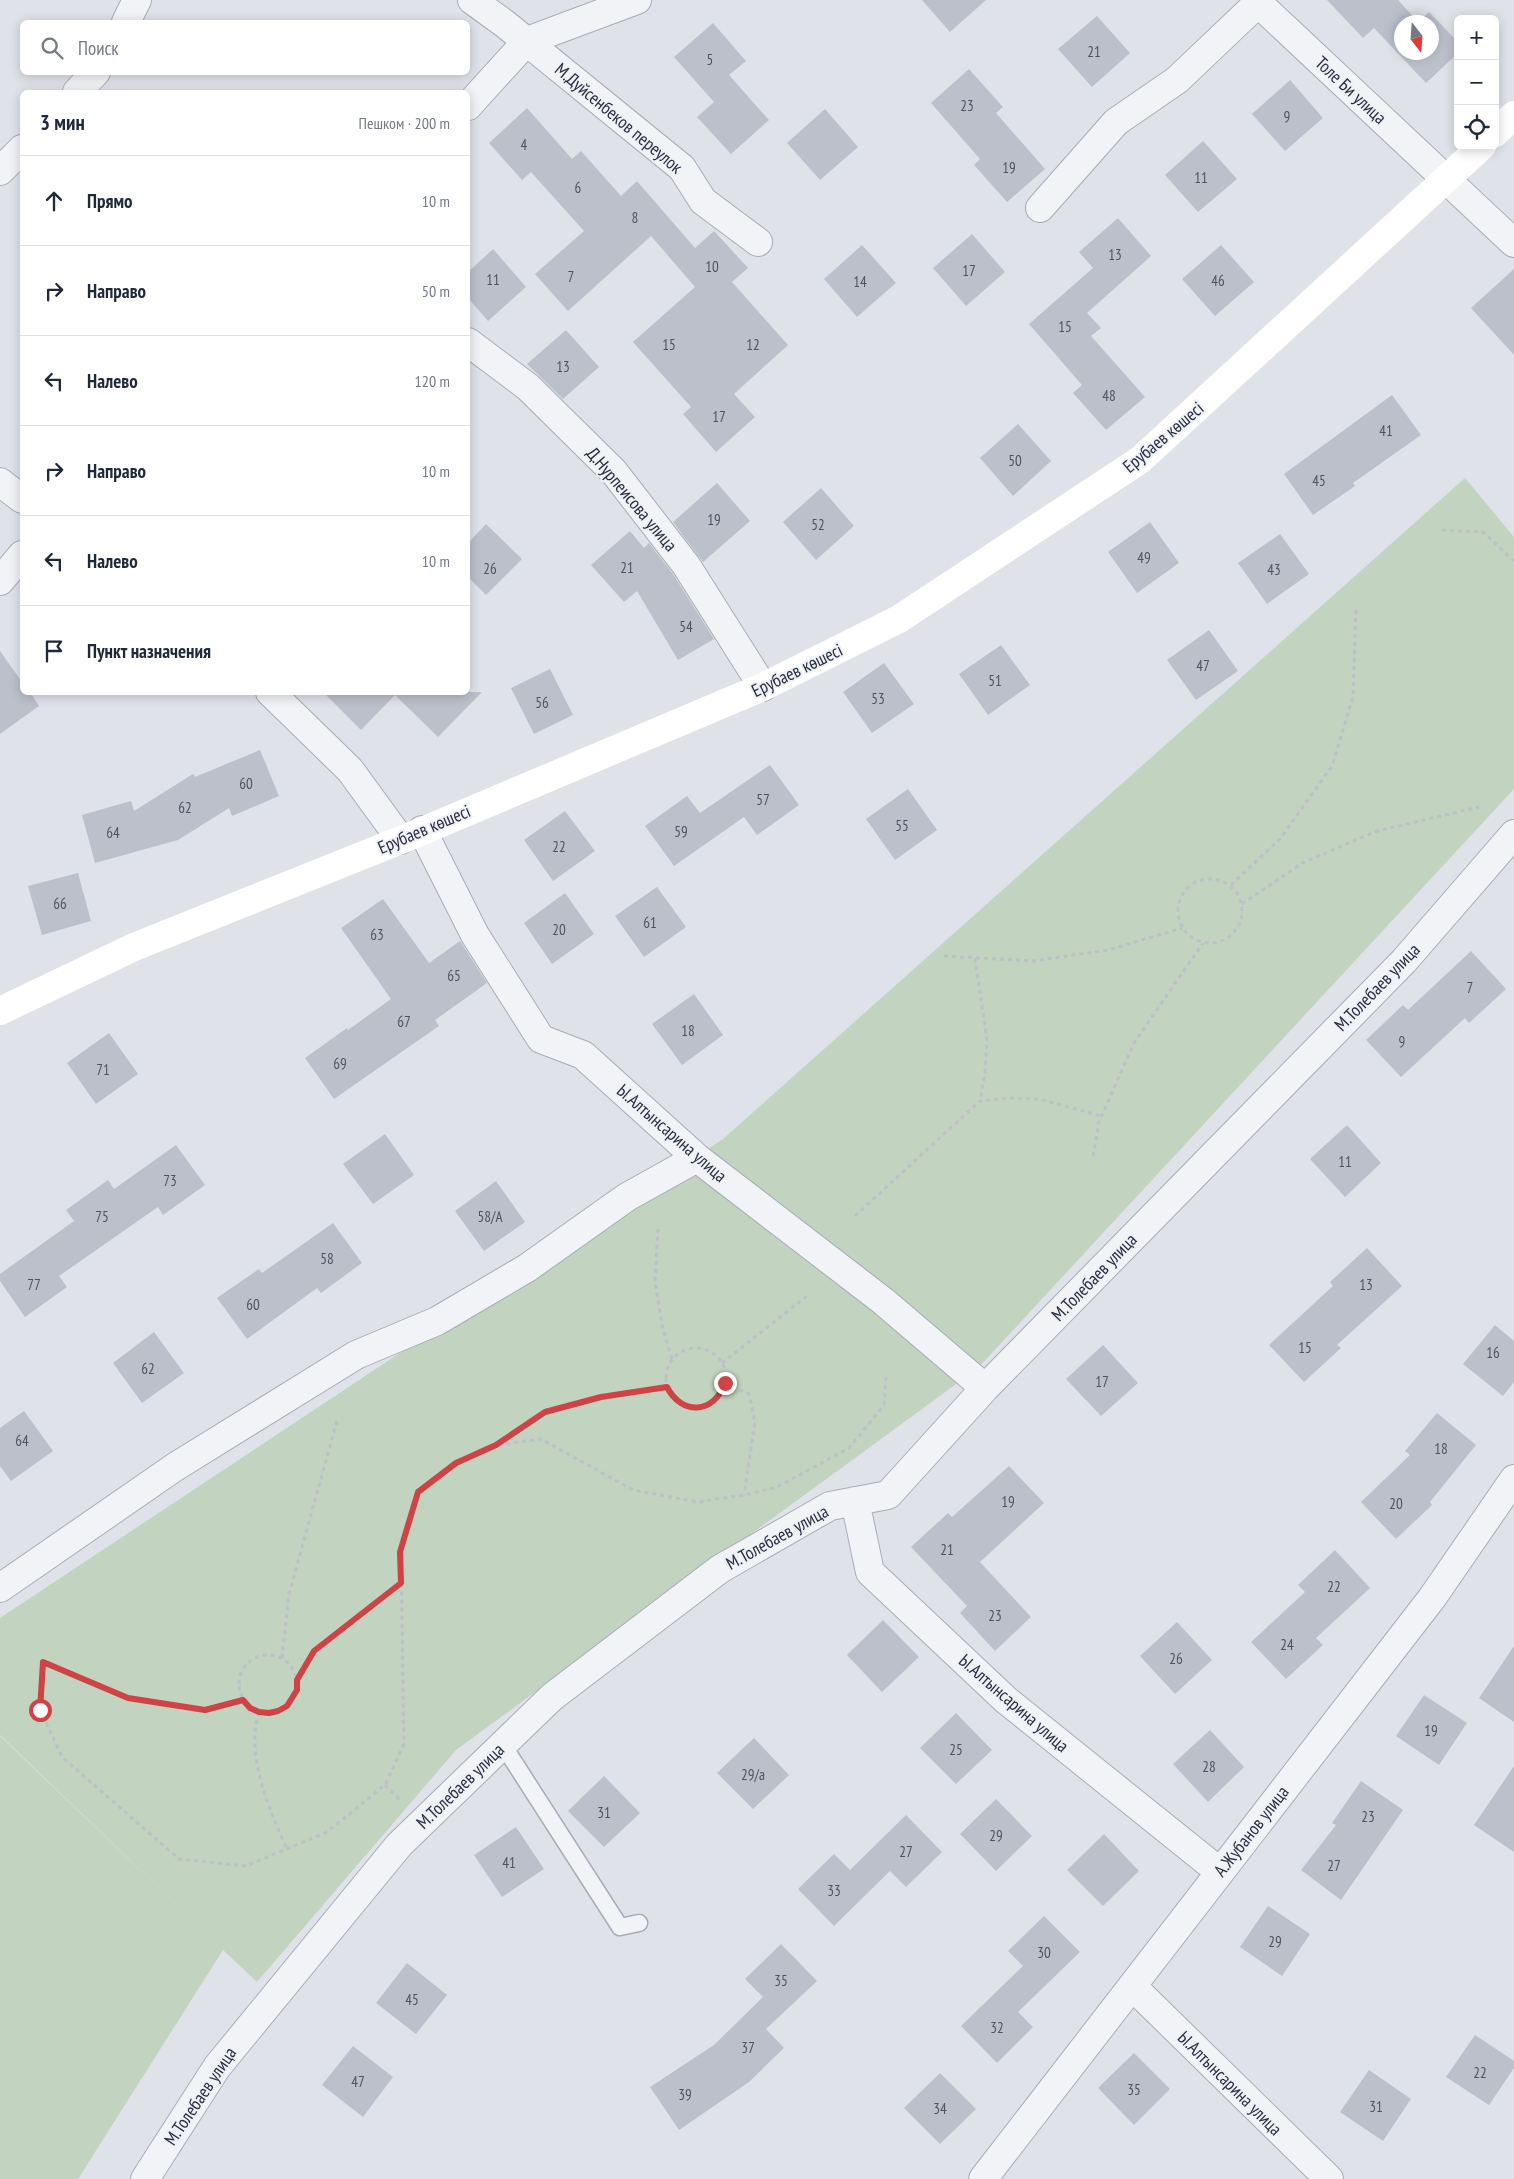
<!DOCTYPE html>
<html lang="ru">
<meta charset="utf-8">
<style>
body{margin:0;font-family:"PT Sans Narrow",sans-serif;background:#f6f6f7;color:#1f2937}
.controls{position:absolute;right:15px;top:15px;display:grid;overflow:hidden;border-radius:8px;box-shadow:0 2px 12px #0003}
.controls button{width:45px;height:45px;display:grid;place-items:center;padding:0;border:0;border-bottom:1px solid #e0e1e3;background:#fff;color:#1f2937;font:25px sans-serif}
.compass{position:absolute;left:1394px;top:15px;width:45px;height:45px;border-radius:50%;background:#fff;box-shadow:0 2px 12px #0003;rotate:163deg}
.stop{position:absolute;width:15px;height:15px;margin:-11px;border:4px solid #cf4245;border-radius:50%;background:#fff}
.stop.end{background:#cf4245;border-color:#fff;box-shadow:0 1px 5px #0008}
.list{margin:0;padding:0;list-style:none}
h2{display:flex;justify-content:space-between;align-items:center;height:65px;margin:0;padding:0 20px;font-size:21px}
h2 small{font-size:16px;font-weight:400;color:#747a83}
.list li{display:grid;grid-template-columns:32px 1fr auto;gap:15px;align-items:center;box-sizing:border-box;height:90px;padding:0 20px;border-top:1px solid #e0e1e3}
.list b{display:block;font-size:19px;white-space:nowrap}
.list em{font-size:16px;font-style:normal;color:#747a83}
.icon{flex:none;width:28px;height:28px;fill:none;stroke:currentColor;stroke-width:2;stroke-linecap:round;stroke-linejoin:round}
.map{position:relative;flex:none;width:1514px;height:2179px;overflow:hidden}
.search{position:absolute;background:#fff;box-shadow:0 2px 12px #0003;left:20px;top:20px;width:450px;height:55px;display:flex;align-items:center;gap:12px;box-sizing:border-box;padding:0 18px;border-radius:8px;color:#747a83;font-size:19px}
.panel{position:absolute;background:#fff;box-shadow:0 2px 12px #0003;left:20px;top:90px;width:450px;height:605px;border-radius:8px}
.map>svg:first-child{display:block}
</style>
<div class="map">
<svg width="1514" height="2179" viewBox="0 0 1514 2179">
<rect width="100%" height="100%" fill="#dfe2e9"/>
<path fill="#c2d3c0" d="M 1465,478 L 1514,537 L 1514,789 L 978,1368 L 456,1750 L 257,1982 L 223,1950 L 78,2179 L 0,2179 L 0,1736 L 204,1931 L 0,1735 L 0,1618 L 723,1139 Z"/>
<path fill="#bcc0cb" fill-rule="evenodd" d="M 922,0 L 986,0 L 950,32 Z
M 1327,0 L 1398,0 L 1418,22 L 1429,12 L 1458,42 L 1458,53 L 1426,83 L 1374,28 L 1363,38 ZM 1402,22 L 1432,22 L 1432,52 L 1402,52 Z
M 1097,16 L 1130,53 L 1092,87 L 1058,49 Z
M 713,23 L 746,61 L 729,75 L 769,120 L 731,154 L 697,117 L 714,102 L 674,57 Z
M 969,69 L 1003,107 L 996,113 L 1045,169 L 1007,202 L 974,165 L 980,159 L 931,103 Z
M 1290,80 L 1323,118 L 1285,151 L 1252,114 Z
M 527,108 L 572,159 L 581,151 L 621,196 L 637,181 L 695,248 L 714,231 L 748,268 L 732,282 L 788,345 L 734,394 L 755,417 L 716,452 L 683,414 L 691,407 L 633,342 L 695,287 L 651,236 L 568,311 L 535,274 L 584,231 L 531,172 L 522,180 L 489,143 Z
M 825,109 L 858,147 L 820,180 L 787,143 Z
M 1203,141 L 1237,179 L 1198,212 L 1165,175 Z
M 1118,218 L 1151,256 L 1087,313 L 1101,328 L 1091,336 L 1145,397 L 1106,430 L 1073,393 L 1082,385 L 1029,324 L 1093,268 L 1079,252 Z
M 972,234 L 1005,272 L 966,306 L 933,268 Z
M 862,245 L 896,283 L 857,317 L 824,279 Z
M 1221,245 L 1254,282 L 1215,316 L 1182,279 Z
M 493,249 L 526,287 L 488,321 L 468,298 L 468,272 Z
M 1514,269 L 1514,355 L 1471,308 Z
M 566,330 L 599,367 L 563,399 L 527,364 Z
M 1392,395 L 1421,435 L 1353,483 L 1355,486 L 1313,515 L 1284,474 Z
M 1018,424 L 1051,461 L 1013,496 L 980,458 Z
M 717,483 L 750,521 L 703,562 L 673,522 Z
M 821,488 L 854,526 L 816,560 L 783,522 Z
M 1150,522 L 1179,563 L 1137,593 L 1108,552 Z
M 486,524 L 522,559 L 486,595 L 468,577 L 468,543 Z
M 630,531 L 644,548 L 649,543 L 673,574 L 714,639 L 678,660 L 637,591 L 624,602 L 591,565 Z
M 1280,534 L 1309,574 L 1267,604 L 1238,563 Z
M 1209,630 L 1238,671 L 1196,700 L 1167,660 Z
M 1001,645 L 1030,685 L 988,715 L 959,674 Z
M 0,651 L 22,682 L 22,692 L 30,692 L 39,706 L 0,734 Z
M 884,663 L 914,704 L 872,733 L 843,692 Z
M 550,669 L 573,715 L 534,734 L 511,688 Z
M 323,692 L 482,692 L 438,737 L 395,695 L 361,730 Z
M 260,750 L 279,796 L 232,816 L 229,808 L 178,840 L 95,863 L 82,815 L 131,801 L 134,811 L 193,774 L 195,777 Z
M 770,765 L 799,805 L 757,835 L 744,817 L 674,866 L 645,826 L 687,796 L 700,813 Z
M 908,789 L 937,830 L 895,860 L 866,819 Z
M 565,811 L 595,851 L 553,881 L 524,840 Z
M 78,873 L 91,921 L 42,935 L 28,886 Z
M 657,887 L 686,927 L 644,957 L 615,916 Z
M 565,893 L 594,934 L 552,964 L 524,923 Z
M 383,899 L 429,963 L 460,941 L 487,983 L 435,1020 L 439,1026 L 334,1099 L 305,1058 L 347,1028 L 348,1030 L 391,999 L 341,928 Z
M 1471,951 L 1506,989 L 1469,1023 L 1465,1018 L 1401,1077 L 1366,1040 L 1403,1005 L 1408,1010 Z
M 694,994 L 723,1035 L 682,1065 L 652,1024 Z
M 109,1033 L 138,1074 L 96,1104 L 67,1063 Z
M 1347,1125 L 1381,1163 L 1345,1197 L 1310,1159 Z
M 385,1134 L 414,1175 L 373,1204 L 343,1164 Z
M 176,1145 L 205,1185 L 163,1215 L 158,1207 L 59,1276 L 67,1287 L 25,1317 L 0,1281 L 0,1274 L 74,1221 L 66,1210 L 108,1180 L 114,1189 Z
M 496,1181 L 525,1222 L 484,1251 L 455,1211 Z
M 333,1223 L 362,1263 L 321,1293 L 317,1288 L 247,1339 L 217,1298 L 259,1269 L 262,1273 Z
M 1367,1248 L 1402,1286 L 1337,1345 L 1341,1348 L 1304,1382 L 1269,1345 L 1333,1286 L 1330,1282 Z
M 1495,1325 L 1514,1341 L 1514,1382 L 1503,1396 L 1463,1364 Z
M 154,1332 L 184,1373 L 142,1403 L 113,1363 Z
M 1103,1345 L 1138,1383 L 1101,1416 L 1066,1379 Z
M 24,1411 L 53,1451 L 11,1481 L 0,1466 L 0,1428 Z
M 1437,1413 L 1476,1445 L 1430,1502 L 1432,1505 L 1396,1539 L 1361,1502 L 1410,1455 L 1405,1451 Z
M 1009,1466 L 1044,1503 L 980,1562 L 1031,1617 L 995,1651 L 960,1613 L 967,1606 L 911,1547 L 948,1513 L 952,1517 Z
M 1335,1550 L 1370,1588 L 1316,1638 L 1323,1645 L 1286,1679 L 1251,1642 L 1305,1592 L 1298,1585 Z
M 883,1620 L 919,1657 L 882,1692 L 847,1655 Z
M 1177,1622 L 1212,1660 L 1175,1694 L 1140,1656 Z
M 1514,1646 L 1514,1722 L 1479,1698 Z
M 1424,1695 L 1467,1723 L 1439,1765 L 1396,1736 Z
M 956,1713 L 992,1750 L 956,1784 L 920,1748 Z
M 1210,1730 L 1244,1767 L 1208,1802 L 1173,1764 Z
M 754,1738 L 789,1775 L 753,1809 L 717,1773 Z
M 1514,1766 L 1514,1852 L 1474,1825 Z
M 604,1776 L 640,1813 L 604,1847 L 568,1811 Z
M 1361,1781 L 1403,1810 L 1341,1900 L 1301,1870 L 1336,1825 L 1332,1823 Z
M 996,1799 L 1032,1836 L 996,1871 L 960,1834 Z
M 906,1815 L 942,1852 L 906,1887 L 890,1871 L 834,1926 L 798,1889 L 834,1854 L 850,1870 Z
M 516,1827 L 544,1869 L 502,1897 L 474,1855 Z
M 1104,1834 L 1139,1871 L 1103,1906 L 1067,1870 Z
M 1268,1906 L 1310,1934 L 1282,1976 L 1240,1947 Z
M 1044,1916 L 1080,1952 L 1018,2012 L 1033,2027 L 997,2063 L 961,2026 L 1023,1966 L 1008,1951 Z
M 781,1944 L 817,1981 L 766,2029 L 784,2048 L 749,2082 L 679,2130 L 650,2087 L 714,2045 L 763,1997 L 745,1979 Z
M 407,1963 L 447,1995 L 416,2034 L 376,2003 Z
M 1475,2035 L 1514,2061 L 1514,2068 L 1489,2105 L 1446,2077 Z
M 353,2046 L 393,2077 L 363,2117 L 322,2085 Z
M 1134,2053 L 1170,2089 L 1134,2125 L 1098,2088 Z
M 1369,2070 L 1411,2099 L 1383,2141 L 1340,2112 Z
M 940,2073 L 976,2109 L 940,2144 L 904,2108 Z"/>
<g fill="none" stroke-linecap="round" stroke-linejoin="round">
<g stroke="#a8acb6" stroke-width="19">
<path id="service" d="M 503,1745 L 620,1927 L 639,1923"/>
</g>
<g stroke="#a8acb6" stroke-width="30">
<path id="minor" d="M 472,0 L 505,24 L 682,168 L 703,201 L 758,242
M 126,22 L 137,0
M 77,92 L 96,72
M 468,106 L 527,41 L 637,0
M 0,171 L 22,149
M 1040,208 L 1116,122 L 1177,80 L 1258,3
M 468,342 L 528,387 L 614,472 L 686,565 L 763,687
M 0,482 L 22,499
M 0,581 L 22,555
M 270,692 L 350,770 L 401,840
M 422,830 L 475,935 L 541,1039 L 583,1055 L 697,1158 L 883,1301 L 985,1388
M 855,1501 L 870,1572 L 1006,1700 L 1220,1872
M 0,1588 L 175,1467 L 356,1355 L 437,1321 L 527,1268 L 627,1197 L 697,1158
M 1132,1986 L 1329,2179
M 145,2179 L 217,2067 L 399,1845 L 552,1697 L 720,1569 L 830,1506 L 888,1495 L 985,1388 L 1404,961 L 1514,834
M 983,2179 L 1432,1598 L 1514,1479"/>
</g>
<g stroke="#a8acb6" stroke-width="30">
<path id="tertiary" d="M 1255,0 L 1514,243"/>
</g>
<path stroke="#bdc0c7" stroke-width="3" stroke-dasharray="4 4" stroke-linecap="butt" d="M 1442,530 L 1483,532 L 1514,561
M1178 911a32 32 0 1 1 64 0a32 32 0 1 1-64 0Z
M 1231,885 L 1280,839 L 1332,766 L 1353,697 L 1356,607
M 1242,904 L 1302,863 L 1377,831 L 1479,807
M 944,956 L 1033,961 L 1108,950 L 1182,928
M 975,958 L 987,1040 L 985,1072 L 980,1101
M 1093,1156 L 1099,1122 L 1134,1043 L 1203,943
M 855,1216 L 980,1101 L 1009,1098 L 1039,1099 L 1101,1116
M 658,1229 L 655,1281 L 662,1325 L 672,1359
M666 1378a30 30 0 1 1 60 0a30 30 0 1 1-60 0Z
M 722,1363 L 807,1296
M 725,1383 L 749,1394 L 755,1422 L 744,1495
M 498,1444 L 545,1412 L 601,1397 L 667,1387
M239 1684a29 29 0 1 1 58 0a29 29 0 1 1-58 0Z
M 282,1658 L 289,1594 L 337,1421
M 297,1680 L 314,1651 L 401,1583
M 243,1700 L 205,1710 L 128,1698 L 43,1662 L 40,1710 L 62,1757 L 179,1859 L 246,1866 L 327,1832 L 385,1785 L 404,1744 L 401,1552 L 418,1492 L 456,1463 L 496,1445 L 541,1439 L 633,1490 L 698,1502 L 744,1495 L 777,1487 L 849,1448 L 884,1405 L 886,1377
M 259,1712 C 257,1719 255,1727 255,1735 C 253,1772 272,1816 287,1849
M 385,1785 L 401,1801"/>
<use href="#service" stroke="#f2f3f7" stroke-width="16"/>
<use href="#minor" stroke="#f2f3f7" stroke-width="28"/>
<use href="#tertiary" stroke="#f2f3f7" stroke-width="28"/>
<path stroke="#fff" stroke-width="28" d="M 1495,133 L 1514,115
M 0,1011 L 134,947 L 401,840 L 763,687 L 899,619 L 1140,460 L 1482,146"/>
</g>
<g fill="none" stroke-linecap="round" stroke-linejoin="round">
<path stroke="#cf4245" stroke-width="6" d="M 40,1710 L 43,1662 L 128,1698 L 205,1710 L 243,1700 L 250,1708 L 259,1712 L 269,1713 L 278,1711 L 287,1706 L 297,1690 L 297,1680 L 314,1651 L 401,1583 L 400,1552 L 418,1492 L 456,1463 L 496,1445 L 545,1412 L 601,1397 L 667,1387 C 682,1416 714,1414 725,1383"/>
</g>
<g text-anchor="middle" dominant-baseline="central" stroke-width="4" stroke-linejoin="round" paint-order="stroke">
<g font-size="15" fill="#4d5263">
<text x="1094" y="51">21</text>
<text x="710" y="59">5</text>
<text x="967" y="105">23</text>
<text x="1287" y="116">9</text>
<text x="524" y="144">4</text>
<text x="1009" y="167">19</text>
<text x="1201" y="177">11</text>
<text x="578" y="187">6</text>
<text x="635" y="217">8</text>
<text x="1115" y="254">13</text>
<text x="712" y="266">10</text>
<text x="969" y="270">17</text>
<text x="571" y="276">7</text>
<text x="493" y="279">11</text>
<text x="1218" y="280">46</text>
<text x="860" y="281">14</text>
<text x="1065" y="326">15</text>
<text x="669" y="344">15</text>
<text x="753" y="344">12</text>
<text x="563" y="366">13</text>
<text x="1109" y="395">48</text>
<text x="719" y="416">17</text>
<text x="1386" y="430">41</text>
<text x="1015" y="460">50</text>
<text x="1319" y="480">45</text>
<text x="714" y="519">19</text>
<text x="818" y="524">52</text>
<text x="1144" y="557">49</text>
<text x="627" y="567">21</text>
<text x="490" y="568">26</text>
<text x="1274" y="569">43</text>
<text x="686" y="626">54</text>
<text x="1203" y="665">47</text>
<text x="995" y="680">51</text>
<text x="878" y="698">53</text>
<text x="542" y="702">56</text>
<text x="246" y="783">60</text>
<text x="763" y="799">57</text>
<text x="185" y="807">62</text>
<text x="902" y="825">55</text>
<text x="681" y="831">59</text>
<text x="113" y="832">64</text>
<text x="559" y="846">22</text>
<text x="60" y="903">66</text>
<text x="650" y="922">61</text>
<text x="559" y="929">20</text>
<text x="377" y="934">63</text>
<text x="454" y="975">65</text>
<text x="1470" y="987">7</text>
<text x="404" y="1021">67</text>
<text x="688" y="1030">18</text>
<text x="1402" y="1041">9</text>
<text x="340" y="1063">69</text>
<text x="103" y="1069">71</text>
<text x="1345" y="1161">11</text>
<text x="170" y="1180">73</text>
<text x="102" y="1216">75</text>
<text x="490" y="1216">58/A</text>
<text x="327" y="1258">58</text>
<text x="34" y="1284">77</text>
<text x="1366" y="1284">13</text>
<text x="253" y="1304">60</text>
<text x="1305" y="1347">15</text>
<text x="1493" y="1352">16</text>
<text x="148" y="1368">62</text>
<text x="1102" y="1381">17</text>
<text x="22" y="1440">64</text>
<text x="1441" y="1448">18</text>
<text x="1008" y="1501">19</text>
<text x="1396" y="1503">20</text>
<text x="947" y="1549">21</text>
<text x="1334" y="1586">22</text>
<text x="995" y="1615">23</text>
<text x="1287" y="1644">24</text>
<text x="1176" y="1658">26</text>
<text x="1431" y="1730">19</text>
<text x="956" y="1749">25</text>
<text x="1209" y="1766">28</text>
<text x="753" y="1774">29/а</text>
<text x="604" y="1812">31</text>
<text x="1368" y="1816">23</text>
<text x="996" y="1835">29</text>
<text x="906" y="1851">27</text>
<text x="509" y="1862">41</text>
<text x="1334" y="1865">27</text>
<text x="834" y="1890">33</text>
<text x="1275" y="1941">29</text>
<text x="1044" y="1952">30</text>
<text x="781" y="1980">35</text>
<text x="412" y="1999">45</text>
<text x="997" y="2027">32</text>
<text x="748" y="2047">37</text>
<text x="1480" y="2072">22</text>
<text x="358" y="2081">47</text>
<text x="1134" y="2089">35</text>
<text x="685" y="2094">39</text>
<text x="1376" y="2106">31</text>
<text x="940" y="2108">34</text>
</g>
<g font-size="18" fill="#282d40" stroke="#eff1f6">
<text transform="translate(1351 90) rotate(43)">Толе Би улица</text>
<text transform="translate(619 118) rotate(40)">М.Дуйсенбеков переулок</text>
<text transform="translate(1163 437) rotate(-40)">Ерубаев көшесі</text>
<text transform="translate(632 499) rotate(50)">Д.Нурпеисова улица</text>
<text transform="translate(797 670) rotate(-26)">Ерубаев көшесі</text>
<text transform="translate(424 829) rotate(-23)">Ерубаев көшесі</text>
<text transform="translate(1377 987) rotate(-46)">М.Толебаев улица</text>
<text transform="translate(672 1133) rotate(41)">Ы.Алтынсарина улица</text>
<text transform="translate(1094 1277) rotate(-46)">М.Толебаев улица</text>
<text transform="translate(777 1537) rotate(-29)">М.Толебаев улица</text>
<text transform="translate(1014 1703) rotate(41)">Ы.Алтынсарина улица</text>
<text transform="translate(460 1786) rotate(-44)">М.Толебаев улица</text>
<text transform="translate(1251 1831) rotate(-52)">А.Жубанов улица</text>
<text transform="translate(1230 2083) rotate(45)">Ы.Алтынсарина улица</text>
<text transform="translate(200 2096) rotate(-56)">М.Толебаев улица</text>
</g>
</g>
</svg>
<div class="controls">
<button>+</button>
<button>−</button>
<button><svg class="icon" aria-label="locate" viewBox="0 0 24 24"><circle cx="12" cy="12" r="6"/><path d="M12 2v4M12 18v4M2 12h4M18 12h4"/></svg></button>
</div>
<svg class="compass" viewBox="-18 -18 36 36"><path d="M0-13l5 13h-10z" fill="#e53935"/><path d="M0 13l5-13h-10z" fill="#747a83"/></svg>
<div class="stop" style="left:40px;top:1710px"></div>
<div class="stop end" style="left:725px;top:1383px"></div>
<div class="search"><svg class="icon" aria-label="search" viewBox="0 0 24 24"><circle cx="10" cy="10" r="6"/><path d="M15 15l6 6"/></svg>Поиск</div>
<section class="panel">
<h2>3 мин<small>Пешком · 200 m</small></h2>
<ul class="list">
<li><svg class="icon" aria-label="ahead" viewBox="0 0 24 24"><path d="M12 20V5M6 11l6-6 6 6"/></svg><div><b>Прямо</b></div><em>10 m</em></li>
<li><svg class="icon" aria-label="right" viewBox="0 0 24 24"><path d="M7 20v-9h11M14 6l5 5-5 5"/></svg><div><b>Направо</b></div><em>50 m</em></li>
<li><svg class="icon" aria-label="left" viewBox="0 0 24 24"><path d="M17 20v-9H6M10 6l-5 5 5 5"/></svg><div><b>Налево</b></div><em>120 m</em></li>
<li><svg class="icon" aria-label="right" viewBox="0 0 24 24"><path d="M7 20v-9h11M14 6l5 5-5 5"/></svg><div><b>Направо</b></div><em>10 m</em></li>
<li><svg class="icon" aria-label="left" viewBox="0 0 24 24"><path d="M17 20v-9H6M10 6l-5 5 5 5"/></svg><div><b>Налево</b></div><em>10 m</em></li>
<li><svg class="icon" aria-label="arrive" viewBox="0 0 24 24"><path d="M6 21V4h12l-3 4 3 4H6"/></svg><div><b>Пункт назначения</b></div></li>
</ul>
</section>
</div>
